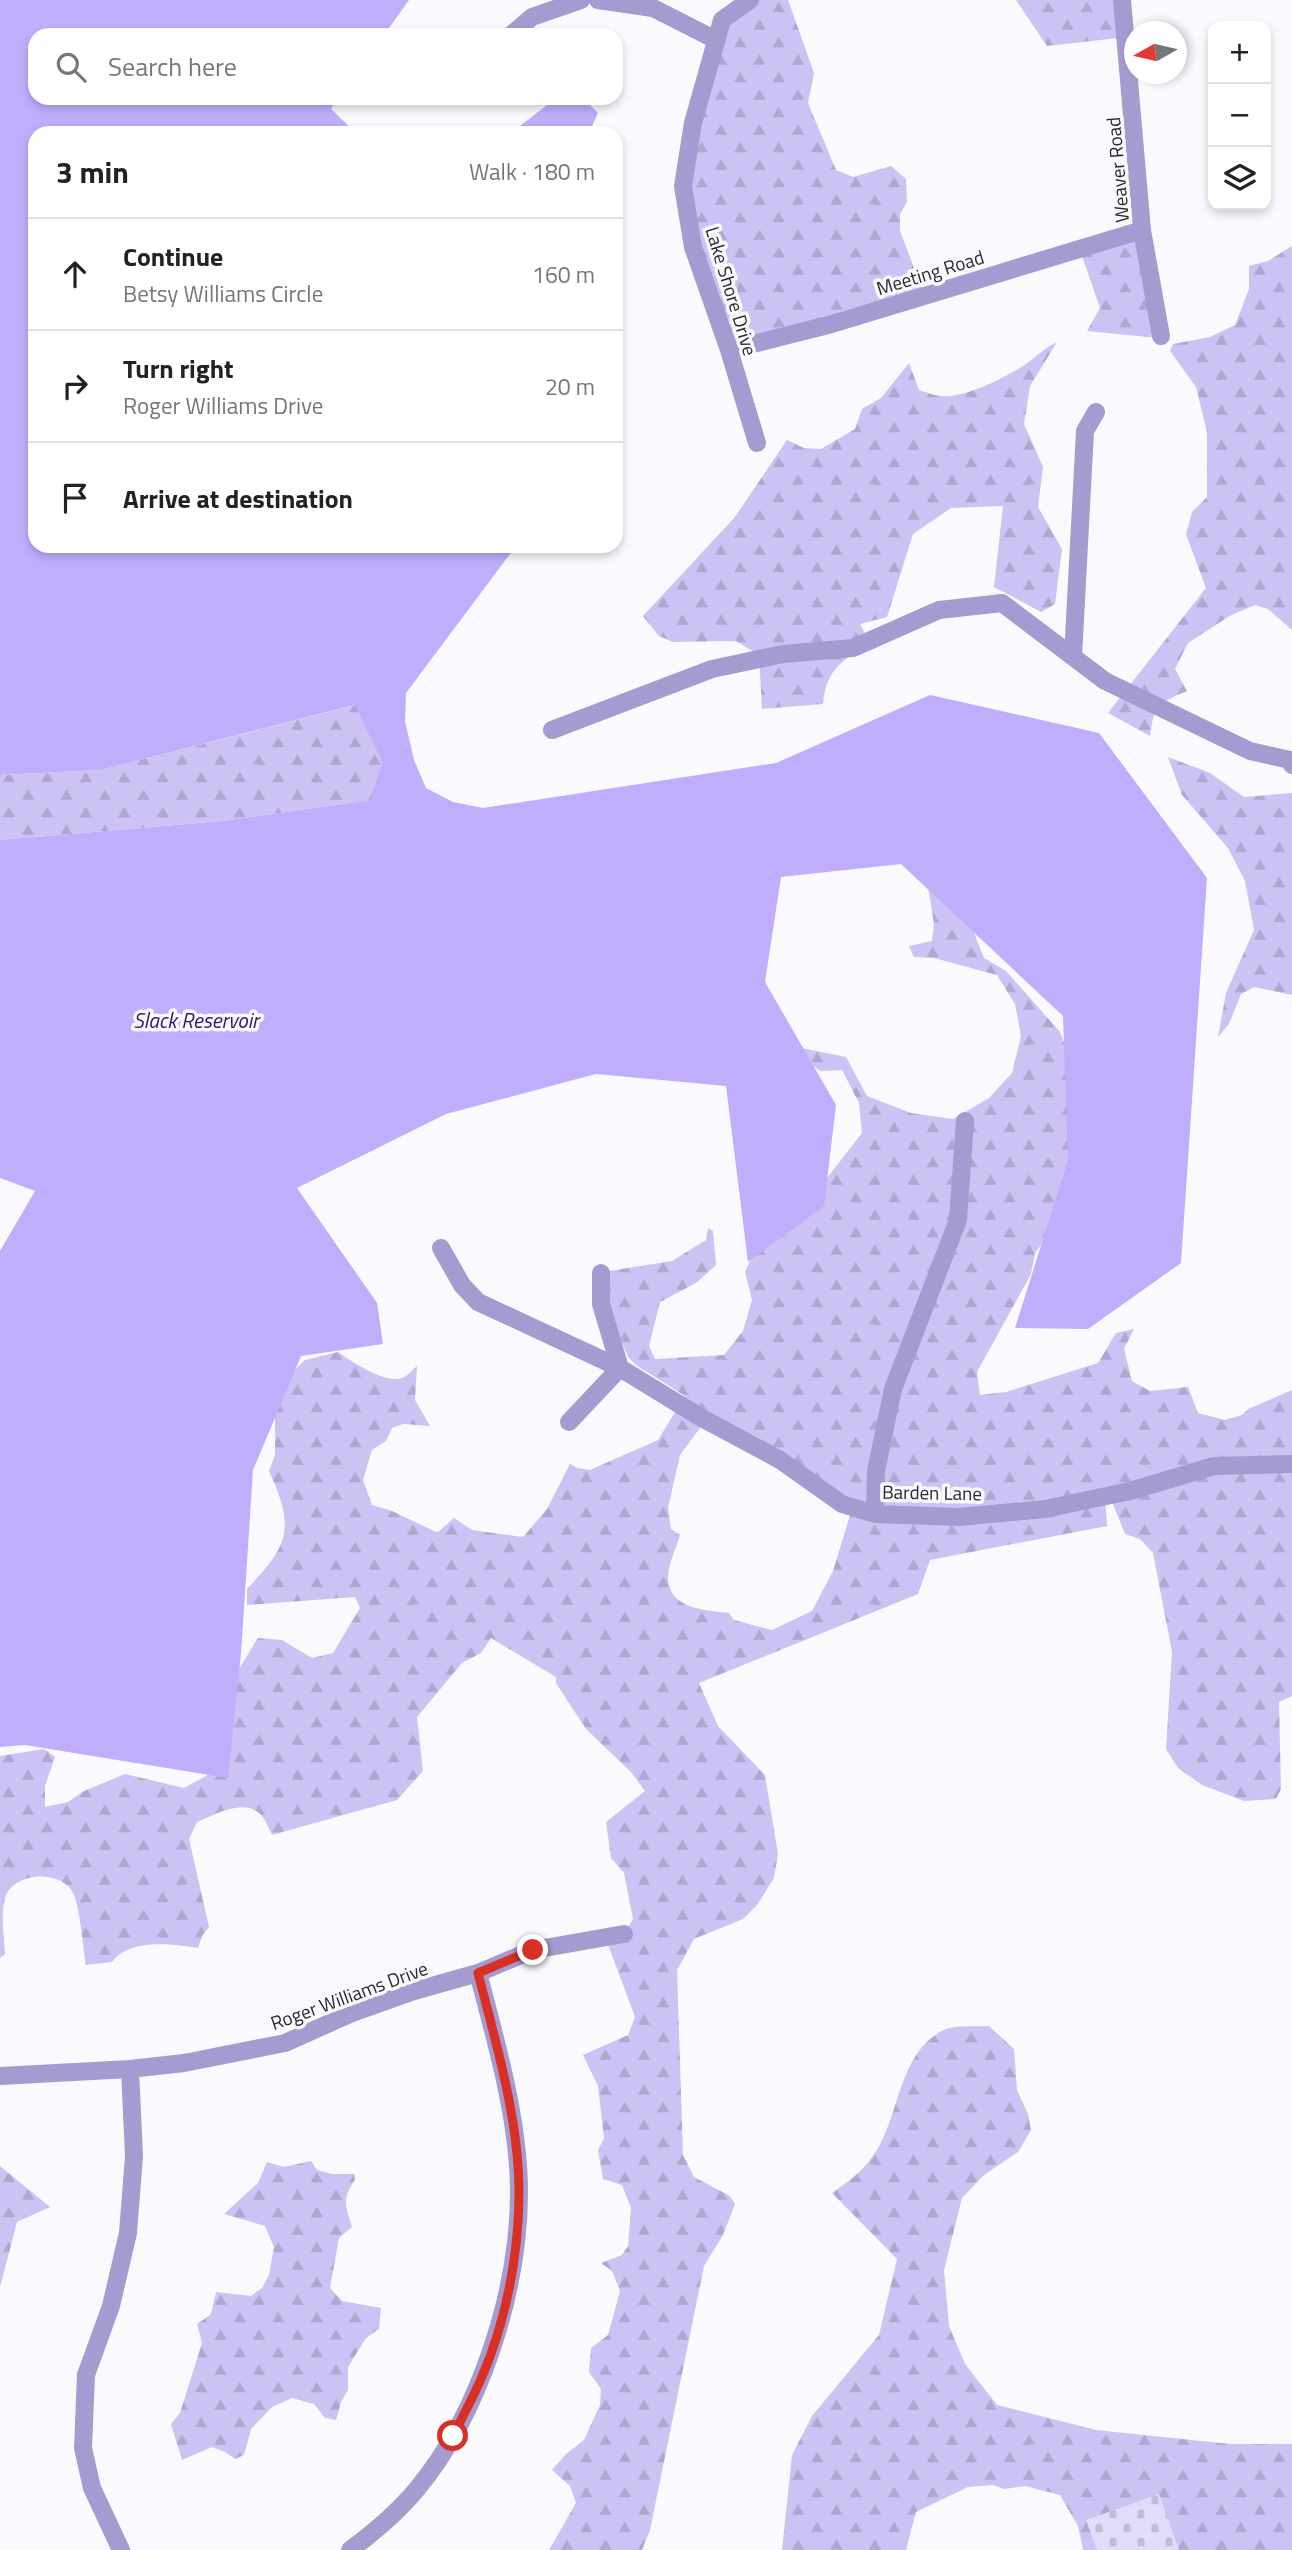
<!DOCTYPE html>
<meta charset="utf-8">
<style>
body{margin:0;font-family:"Titillium Web",sans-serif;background:#f2f2f2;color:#222}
.controls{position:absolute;right:21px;top:21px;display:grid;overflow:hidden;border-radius:14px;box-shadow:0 4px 10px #0003}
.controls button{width:63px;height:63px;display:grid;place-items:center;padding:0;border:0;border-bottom:2px solid #e0e0e0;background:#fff;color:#222;font:35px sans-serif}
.compass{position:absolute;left:1124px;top:21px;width:63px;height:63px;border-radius:50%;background:#fff;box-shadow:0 4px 10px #0003;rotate:262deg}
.stop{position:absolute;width:21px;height:21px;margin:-16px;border:5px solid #d93025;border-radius:50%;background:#fff}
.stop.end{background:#d93025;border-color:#fff;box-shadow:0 2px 7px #0008}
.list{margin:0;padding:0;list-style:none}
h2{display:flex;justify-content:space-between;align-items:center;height:91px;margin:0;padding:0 28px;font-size:30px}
h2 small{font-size:23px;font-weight:400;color:#767676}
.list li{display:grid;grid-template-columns:46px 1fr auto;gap:21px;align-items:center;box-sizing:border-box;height:112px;padding:0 28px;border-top:2px solid #e0e0e0}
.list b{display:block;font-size:26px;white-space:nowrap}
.list p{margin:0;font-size:23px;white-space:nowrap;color:#767676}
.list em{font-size:23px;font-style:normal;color:#767676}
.icon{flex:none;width:38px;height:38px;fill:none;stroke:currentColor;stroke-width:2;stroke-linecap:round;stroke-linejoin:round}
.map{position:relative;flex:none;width:1292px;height:2550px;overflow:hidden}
.search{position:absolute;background:#fff;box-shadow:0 4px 10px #0003;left:28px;top:28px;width:595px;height:77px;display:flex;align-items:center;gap:18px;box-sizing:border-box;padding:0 24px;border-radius:21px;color:#767676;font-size:26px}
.panel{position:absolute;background:#fff;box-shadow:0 4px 10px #0003;left:28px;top:126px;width:595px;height:427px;border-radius:21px}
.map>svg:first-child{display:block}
</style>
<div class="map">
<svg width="1292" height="2550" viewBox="0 0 1292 2550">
<defs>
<pattern id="forest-firs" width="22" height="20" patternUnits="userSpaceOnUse" patternTransform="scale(1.75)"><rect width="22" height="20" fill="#ccc2f3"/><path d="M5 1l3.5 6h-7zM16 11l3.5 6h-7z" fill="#afa7d0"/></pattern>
<pattern id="cemetery-stones" width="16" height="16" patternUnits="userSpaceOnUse" patternTransform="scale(1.75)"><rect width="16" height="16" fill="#e2dcfb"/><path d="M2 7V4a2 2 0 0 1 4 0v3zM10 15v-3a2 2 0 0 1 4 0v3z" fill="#c2bdd7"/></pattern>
</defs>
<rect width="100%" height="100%" fill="#faf9fe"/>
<path fill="url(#forest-firs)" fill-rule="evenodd" d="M 747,0 L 788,0 L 814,73 L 808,103 L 836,170 L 853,177 L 891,166 L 906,179 L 907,202 L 900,214 L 900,231 L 923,291 L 729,350 L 682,182 L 724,19 Z
M 1016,0 L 1119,0 L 1118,38 L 1047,46 Z
M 1137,232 L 1158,338 L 1087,331 L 1100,308 L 1080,250 Z
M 1292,246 L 1292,630 L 1268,609 L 1255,605 L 1231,615 L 1188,643 L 1175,669 L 1187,691 C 1158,703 1154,705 1150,736 L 1108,713 L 1206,588 L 1186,534 L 1192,512 L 1207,497 L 1207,432 L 1196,387 L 1170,351 L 1173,344 L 1210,337 L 1235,325 L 1249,289 L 1249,266 L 1268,261 Z
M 1057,342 L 1030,386 L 1024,424 L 1043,467 L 1038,507 L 1062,549 L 1055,604 L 1041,612 L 994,587 L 1003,506 L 951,508 L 913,534 L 887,617 L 860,624 L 870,643 C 843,660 826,669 823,704 L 762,709 L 759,655 L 736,641 L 673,642 L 659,636 L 643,616 L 735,517 L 787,440 L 804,448 L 821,449 L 855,429 L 862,409 L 881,398 L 909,363 L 919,390 C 926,392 933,395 940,396 C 964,399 1006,377 1026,364 C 1037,356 1045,348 1057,342 Z
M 356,705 L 382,762 L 372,800 L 222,821 L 0,840 L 0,775 L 101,770 Z
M 1168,757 L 1210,773 L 1244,797 L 1292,793 L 1292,995 L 1254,987 L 1241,994 L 1229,1024 L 1218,1037 L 1226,993 L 1254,930 L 1245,881 L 1228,848 L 1182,795 Z
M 926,873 L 955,884 L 984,958 L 1006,971 L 1060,1032 L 1082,1090 L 1093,1136 L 1052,1230 L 1035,1253 L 1031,1274 L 977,1372 L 980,1395 L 1006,1392 L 1098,1363 L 1116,1333 L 1134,1329 L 1124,1349 L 1132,1381 L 1150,1391 L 1188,1387 L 1198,1413 L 1225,1420 L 1242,1415 L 1248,1409 L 1292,1390 L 1292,1696 L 1279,1702 L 1281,1789 L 1276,1799 L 1244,1801 L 1202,1785 L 1178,1768 L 1166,1749 L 1172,1652 L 1153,1553 L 1140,1539 L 1125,1534 L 1111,1499 L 1105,1498 L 1107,1526 L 930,1560 L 918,1594 L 699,1683 L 718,1726 L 765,1775 L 778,1854 L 774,1878 L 757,1905 L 743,1919 L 694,1939 L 677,1970 L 683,2155 L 694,2177 L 730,2196 L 735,2204 L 723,2235 L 704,2266 L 650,2530 L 642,2550 L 549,2550 L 576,2503 L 570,2486 L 552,2470 L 566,2454 L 584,2440 L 600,2405 L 601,2389 L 589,2372 L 591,2348 L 608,2335 L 620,2291 L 612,2271 L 601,2263 L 622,2255 L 628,2246 L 631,2208 L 622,2185 L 603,2179 L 598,2150 L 604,2138 L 598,2086 L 583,2055 L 628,2035 L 635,2017 L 606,1939 L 626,1931 L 633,1919 L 624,1873 L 611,1858 L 606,1822 L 645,1791 L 631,1772 L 586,1729 L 556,1683 L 556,1677 L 491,1638 L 481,1653 L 462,1663 L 417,1717 L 423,1771 L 397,1800 L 272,1835 C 269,1829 266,1820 261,1815 C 244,1797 215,1815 197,1822 L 189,1839 L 209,1927 L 202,1936 L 198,1948 C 172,1944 130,1938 112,1962 L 86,1965 C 83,1947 80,1909 74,1895 C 64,1870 17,1871 6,1895 C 0,1912 4,1935 5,1954 L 0,1958 L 0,1756 L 44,1749 L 55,1757 L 45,1786 L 45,1807 L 68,1802 L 84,1791 L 125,1774 L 184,1788 L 206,1776 L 232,1737 L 229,1685 L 258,1638 L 282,1640 L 312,1658 L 333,1653 L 360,1608 L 355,1597 L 247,1605 L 247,1589 C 290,1544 295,1528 269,1471 L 275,1455 L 275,1412 L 283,1381 L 305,1360 L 338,1352 C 352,1362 388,1386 404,1377 C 409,1375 413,1369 417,1366 L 415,1400 L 430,1426 L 403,1424 L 392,1428 L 386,1441 L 372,1450 L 363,1480 L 372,1505 L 392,1511 L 434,1531 L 438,1532 L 454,1518 L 472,1530 L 523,1537 L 547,1509 L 570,1464 L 578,1468 L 590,1470 L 658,1440 L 685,1396 L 636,1365 L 628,1357 L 606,1303 L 609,1271 L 672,1261 L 706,1240 L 708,1228 L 713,1231 L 716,1265 L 696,1283 L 660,1302 L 649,1346 L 655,1359 L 724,1355 L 743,1331 L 752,1300 L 745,1272 L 753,1255 L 803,1209 L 862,1133 L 859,1103 L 842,1070 L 820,1071 L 787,1045 L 846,1057 L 867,1096 L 911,1113 L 953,1119 L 989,1098 L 1012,1073 L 1021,1036 L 1015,1004 L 997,975 L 934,958 L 914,957 L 909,946 L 932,941 L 934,924 ZM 711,1413 L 820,1492 L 852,1509 L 833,1571 L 812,1611 L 772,1630 L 734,1620 L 729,1613 C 706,1610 669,1610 668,1578 C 668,1565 676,1548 680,1535 L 671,1529 L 668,1508 L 680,1455 Z
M 989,2026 L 1014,2049 L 1017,2090 L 1028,2114 L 1031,2130 L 1018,2152 L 984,2175 L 962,2198 L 944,2270 L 949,2326 L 965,2364 L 997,2405 L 1096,2430 L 1230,2444 L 1292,2444 L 1292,2550 L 1083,2550 L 1078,2526 L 1060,2495 L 1025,2486 L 1004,2489 L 993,2485 L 968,2487 L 916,2512 L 906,2550 L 782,2550 L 792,2455 L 812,2416 L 879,2335 L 897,2259 L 832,2193 C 852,2179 865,2170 878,2148 C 900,2111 900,2049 946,2029 C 958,2025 976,2027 989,2026 Z
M 311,2161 L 317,2170 L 332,2174 L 354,2174 L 355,2180 C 341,2199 346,2207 352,2227 L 339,2238 L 330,2288 L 342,2301 L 381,2308 L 379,2329 L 366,2338 L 348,2367 L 348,2390 L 341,2402 L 336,2420 L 325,2418 L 314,2404 L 292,2398 L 272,2407 L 251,2429 L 244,2455 L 235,2459 L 225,2452 L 212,2447 L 182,2460 L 171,2424 L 180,2413 L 202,2343 L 197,2324 L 211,2314 L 216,2292 L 251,2296 L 262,2288 L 269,2275 L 274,2247 L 265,2226 L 224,2214 L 258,2183 L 267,2162 L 284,2167 Z
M 0,2166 L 50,2207 L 17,2222 L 0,2287 Z"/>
<path fill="url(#cemetery-stones)" d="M 1159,2494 L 1179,2550 L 1097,2550 L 1086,2520 Z"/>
<path fill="#c0aefd" d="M 0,0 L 409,0 L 384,35 L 35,35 L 35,98 L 338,98 L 331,109 L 356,133 L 35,133 L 35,546 L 516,546 L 406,693 L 405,721 L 414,760 L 426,788 L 453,802 L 483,808 L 776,763 L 930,695 L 1099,733 L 1207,878 L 1181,1263 L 1088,1329 L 1015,1328 L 1068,1160 L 1063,1016 L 901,864 L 781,877 L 765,982 L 836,1105 L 824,1206 L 748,1262 L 726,1086 L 596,1074 L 446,1114 L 297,1188 L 377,1303 L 383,1344 L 301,1356 L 253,1470 L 241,1654 L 228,1778 L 25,1745 L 0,1747 L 0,1251 L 35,1191 L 0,1178 L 0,840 L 222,821 L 371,800 L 382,762 L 355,705 L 101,770 L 0,775 Z
M 556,98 L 583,98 L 598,113 L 589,133 L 511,133 Z"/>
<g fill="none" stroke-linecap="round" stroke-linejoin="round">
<path stroke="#a69bd0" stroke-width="18" d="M 598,0 L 653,8 L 716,40
M 750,0 L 722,20 L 693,123 L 683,186 L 693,247 L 729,350 L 757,443
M 1122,0 L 1142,230 L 1161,336
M 511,35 L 532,17 L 581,0
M 729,350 L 832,324 L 1142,230
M 1073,657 L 1085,431 L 1096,412
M 552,730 L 712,669 L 783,654 L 853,648 L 939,610 L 1002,603 L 1105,681 L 1250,751 L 1290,760 L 1292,765
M 441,1248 L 462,1285 L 478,1302 L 620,1368 L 569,1422
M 601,1273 L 601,1304 L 620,1368 L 700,1417 L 780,1460 L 842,1504 L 875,1514 L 959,1517 L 1045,1509 L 1130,1491 L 1214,1466 L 1292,1464
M 875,1514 L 876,1471 L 893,1389 L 958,1220 L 965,1121
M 0,2076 L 130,2069 L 184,2063 L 285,2043 L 352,2013 L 414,1991 L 478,1973 L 533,1950 L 624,1934
M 121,2550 L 92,2488 L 83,2448 L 86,2375 L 111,2306 L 128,2233 L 134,2156 L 130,2069
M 350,2550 C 373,2533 398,2512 417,2489 C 480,2413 519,2291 519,2192 C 519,2121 496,2041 478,1973"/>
</g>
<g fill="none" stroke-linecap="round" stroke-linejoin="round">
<path stroke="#d93025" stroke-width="9" d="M 453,2436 C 462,2417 473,2398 481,2379 C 506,2322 519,2254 519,2192 C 519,2120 496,2043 478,1973 L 533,1950"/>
</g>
<g text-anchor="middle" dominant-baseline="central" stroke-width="7" stroke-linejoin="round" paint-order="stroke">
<g font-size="19" fill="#29282c" stroke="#faf9fe">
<text transform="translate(1117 170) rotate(-95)">Weaver Road</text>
<text transform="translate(930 272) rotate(-17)">Meeting Road</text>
<text transform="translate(732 291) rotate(73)">Lake Shore Drive</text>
<text transform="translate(932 1492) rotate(1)">Barden Lane</text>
<text transform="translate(349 1995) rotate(-20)">Roger Williams Drive</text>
</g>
<g font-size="21" font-style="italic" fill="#37136e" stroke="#faf9fe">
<text x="196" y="1020">Slack Reservoir</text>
</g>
</g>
</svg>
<div class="controls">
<button>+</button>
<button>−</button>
<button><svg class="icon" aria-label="layers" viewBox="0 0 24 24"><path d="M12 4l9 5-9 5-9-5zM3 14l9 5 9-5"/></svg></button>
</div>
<svg class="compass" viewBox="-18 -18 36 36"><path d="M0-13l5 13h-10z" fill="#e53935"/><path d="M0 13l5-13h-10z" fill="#767676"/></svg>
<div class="stop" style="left:453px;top:2436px"></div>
<div class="stop end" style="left:533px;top:1950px"></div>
<div class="search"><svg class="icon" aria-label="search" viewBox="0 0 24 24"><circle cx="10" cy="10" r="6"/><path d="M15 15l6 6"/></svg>Search here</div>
<section class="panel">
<h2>3 min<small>Walk · 180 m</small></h2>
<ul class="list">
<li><svg class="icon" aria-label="ahead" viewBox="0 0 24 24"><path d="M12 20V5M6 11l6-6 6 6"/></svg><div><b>Continue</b><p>Betsy Williams Circle</p></div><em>160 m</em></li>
<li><svg class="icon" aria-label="right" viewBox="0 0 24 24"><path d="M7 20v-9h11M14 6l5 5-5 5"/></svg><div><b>Turn right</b><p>Roger Williams Drive</p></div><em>20 m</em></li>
<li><svg class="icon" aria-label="arrive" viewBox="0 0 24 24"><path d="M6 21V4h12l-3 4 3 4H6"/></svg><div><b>Arrive at destination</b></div></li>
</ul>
</section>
</div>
